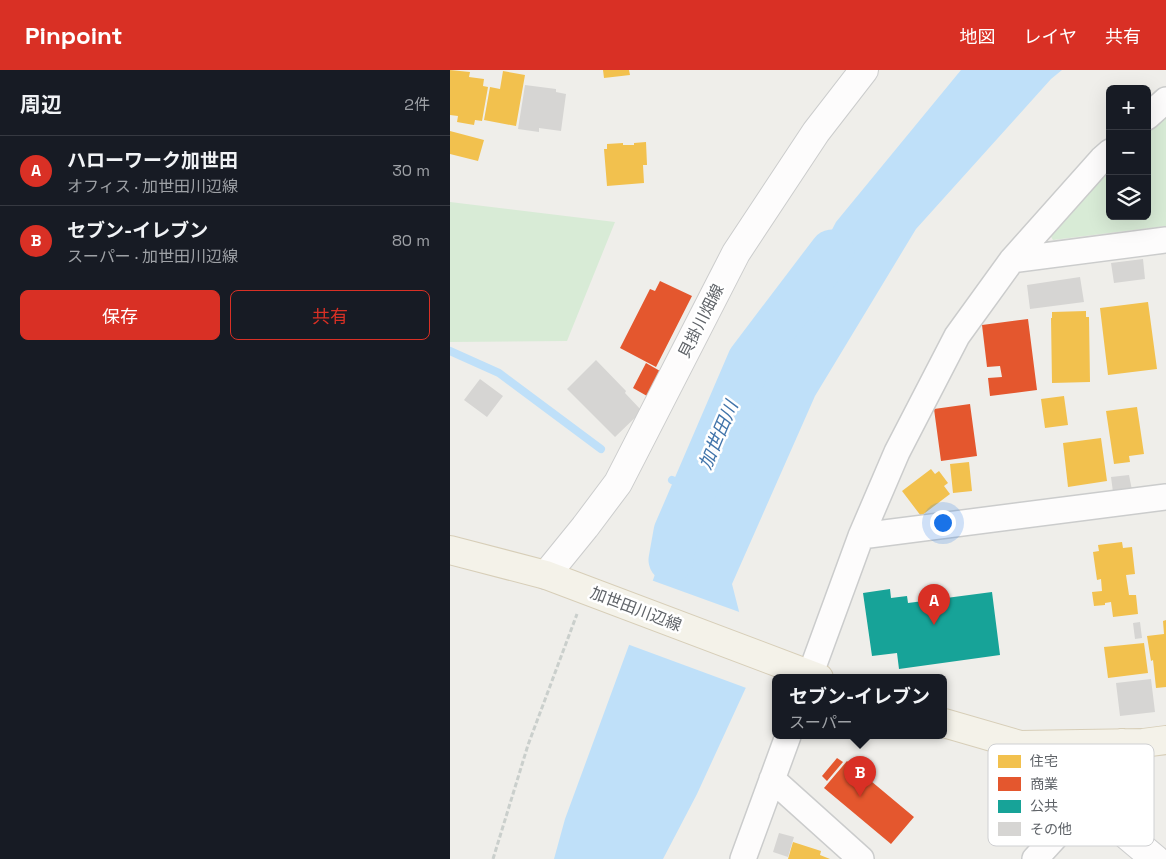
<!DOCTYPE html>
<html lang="ja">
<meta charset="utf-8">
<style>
body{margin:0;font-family:"Space Grotesk","Noto Sans JP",sans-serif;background:#20242c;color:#f1f3f6}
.controls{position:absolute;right:15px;top:15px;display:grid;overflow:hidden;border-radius:8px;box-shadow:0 5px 20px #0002}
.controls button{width:45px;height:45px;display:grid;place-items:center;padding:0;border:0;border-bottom:1px solid #363941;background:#171b24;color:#f1f3f6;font:25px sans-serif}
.you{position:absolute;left:492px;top:452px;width:18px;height:18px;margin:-12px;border:4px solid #fff;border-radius:50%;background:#1a73e8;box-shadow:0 0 0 8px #1a73e833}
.badge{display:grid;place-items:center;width:32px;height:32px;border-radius:50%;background:#d93025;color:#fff;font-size:16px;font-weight:700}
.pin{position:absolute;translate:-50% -41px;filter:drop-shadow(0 1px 2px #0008)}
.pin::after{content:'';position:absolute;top:26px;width:18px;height:15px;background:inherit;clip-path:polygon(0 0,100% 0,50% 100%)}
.popup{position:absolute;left:322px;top:604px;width:175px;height:65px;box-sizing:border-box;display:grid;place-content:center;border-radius:8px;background:#171b24;filter:drop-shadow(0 1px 4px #0005);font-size:16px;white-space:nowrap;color:#9ea1a6}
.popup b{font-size:19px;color:#f1f3f6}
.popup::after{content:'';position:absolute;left:50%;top:100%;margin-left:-10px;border:10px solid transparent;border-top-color:#171b24}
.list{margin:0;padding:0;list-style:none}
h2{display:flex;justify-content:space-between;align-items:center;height:65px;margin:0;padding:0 20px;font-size:21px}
h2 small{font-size:16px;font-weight:400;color:#9ea1a6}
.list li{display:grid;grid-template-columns:32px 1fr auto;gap:15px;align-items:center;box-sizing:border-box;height:70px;padding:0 20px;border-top:1px solid #363941}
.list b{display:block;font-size:19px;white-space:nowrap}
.list p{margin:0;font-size:16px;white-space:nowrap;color:#9ea1a6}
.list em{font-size:16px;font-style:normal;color:#9ea1a6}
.actions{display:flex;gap:10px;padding:15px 20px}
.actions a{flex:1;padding:11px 0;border:1px solid #d93025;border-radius:8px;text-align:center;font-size:18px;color:#d93025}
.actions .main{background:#d93025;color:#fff}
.icon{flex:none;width:28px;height:28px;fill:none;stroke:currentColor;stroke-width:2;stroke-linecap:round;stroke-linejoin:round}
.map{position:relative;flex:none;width:716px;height:789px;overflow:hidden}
header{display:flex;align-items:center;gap:30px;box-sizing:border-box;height:70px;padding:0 25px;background:#d93025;color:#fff}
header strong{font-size:24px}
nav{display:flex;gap:28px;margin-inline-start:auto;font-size:18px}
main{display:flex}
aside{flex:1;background:#171b24}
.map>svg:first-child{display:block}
</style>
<header>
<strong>Pinpoint</strong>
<nav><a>地図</a><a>レイヤ</a><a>共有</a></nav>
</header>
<main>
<aside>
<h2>周辺<small>2件</small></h2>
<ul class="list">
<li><span class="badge">A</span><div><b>ハローワーク加世田</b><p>オフィス · 加世田川辺線</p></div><em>30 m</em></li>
<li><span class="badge">B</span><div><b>セブン-イレブン</b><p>スーパー · 加世田川辺線</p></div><em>80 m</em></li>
</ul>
<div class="actions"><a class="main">保存</a><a>共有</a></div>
</aside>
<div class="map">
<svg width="716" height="789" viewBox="0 0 716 789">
<rect width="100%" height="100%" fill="#efeeea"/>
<path fill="#d8ebd6" d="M 716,42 L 716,156 L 603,170 L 599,163 L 660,97 L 660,146 L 697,146 L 697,59 Z
M 0,132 L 165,152 L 117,271 L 0,272 Z"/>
<path fill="#bfe0f9" d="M 511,0 L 612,0 L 601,9 L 466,159 L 365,326 L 282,514 L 304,600 L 247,724 L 213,789 L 104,789 L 115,749 L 214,480 L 386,152 Z"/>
<path fill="#efeeea" d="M 201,510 L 292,543 L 307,600 L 299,619 L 177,574 Z"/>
<path fill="#f2c14e" d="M 0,0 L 20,2 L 19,7 L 34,9 L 33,16 L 38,17 L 32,51 L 25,50 L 24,55 L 7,52 L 8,46 L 0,45 Z
M 153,0 L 179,0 L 180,5 L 154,8 Z
M 53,1 L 75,5 L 66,56 L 34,50 L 40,17 L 50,19 Z
M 0,61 L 34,70 L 28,91 L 0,84 Z
M 196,72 L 197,95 L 193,95 L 194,113 L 157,116 L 154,79 L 157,79 L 157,74 L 173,73 L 173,75 L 184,75 L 184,73 Z
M 698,232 L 707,299 L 658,305 L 650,238 Z
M 636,241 L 636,247 L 639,247 L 640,312 L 602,313 L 601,248 L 602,248 L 602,242 Z
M 614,326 L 618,355 L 595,358 L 591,329 Z
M 687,337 L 694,384 L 679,386 L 680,392 L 664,394 L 656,341 Z
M 651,368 L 657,411 L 618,417 L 613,373 Z
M 519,392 L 522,421 L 503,423 L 500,394 Z
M 481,399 L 485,404 L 489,401 L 498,413 L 494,416 L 500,424 L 471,446 L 452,421 Z
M 672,472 L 673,478 L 682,477 L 685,504 L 676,505 L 679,525 L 686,525 L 688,544 L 663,547 L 661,532 L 655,533 L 655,535 L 644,536 L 642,522 L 652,521 L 651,509 L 647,510 L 643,482 L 649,481 L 648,475 Z
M 716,550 L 716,617 L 706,618 L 703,590 L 701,591 L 697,566 L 714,564 L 713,551 Z
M 694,573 L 698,603 L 658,608 L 654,577 Z
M 343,772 L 371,781 L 370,785 L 380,789 L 338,789 Z"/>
<path fill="#e4572e" d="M 210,211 L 242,226 L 206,297 L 170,278 L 200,219 L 205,221 Z
M 578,249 L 587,320 L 540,326 L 538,308 L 552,307 L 550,296 L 537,297 L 532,255 Z
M 196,293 L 210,301 L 197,326 L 183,318 Z
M 520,334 L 527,386 L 491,391 L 484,339 Z
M 387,688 L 393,692 L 377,711 L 372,706 Z
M 397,691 L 464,747 L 441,774 L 374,718 Z"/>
<path fill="#17a398" d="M 440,519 L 441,528 L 457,526 L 458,533 L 542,522 L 550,585 L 449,599 L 447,583 L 422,586 L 413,523 Z"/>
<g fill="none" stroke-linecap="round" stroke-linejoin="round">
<path stroke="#bfe0f9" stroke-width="8" d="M 0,281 L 49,303 L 151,379
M 222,410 L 244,420"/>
<path stroke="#bfe0f9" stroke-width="45" d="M 221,490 L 226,462 L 300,290 L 382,182"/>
</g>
<path fill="#d6d5d3" d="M 75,15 L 106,19 L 106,22 L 116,24 L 111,61 L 89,58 L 89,62 L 68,59 Z
M 693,189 L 695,209 L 664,213 L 661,193 Z
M 630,207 L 634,232 L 580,239 L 577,215 Z
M 146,290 L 176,321 L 175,323 L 192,341 L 165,367 L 117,319 Z
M 30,309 L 53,326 L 37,347 L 14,330 Z
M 679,405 L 682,420 L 663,422 L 661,407 Z
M 690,552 L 692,568 L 685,569 L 683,553 Z
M 701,609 L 705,642 L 670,646 L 666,613 Z
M 329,763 L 344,767 L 338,787 L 323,782 Z"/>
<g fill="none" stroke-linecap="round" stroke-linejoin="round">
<g stroke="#cbcccc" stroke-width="28">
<path id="minor" d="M 697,47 L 716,30
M 562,190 L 716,170
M 411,466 L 716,427
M 359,608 L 411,466 L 447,382 L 507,266 L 562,190 L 652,89 L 660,82
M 322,709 L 411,789
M 293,789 L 338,666
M 585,789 L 637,732"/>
</g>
<g stroke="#cbcccc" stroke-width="30">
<path id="tertiary" d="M 96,505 L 135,457 L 168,413 L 286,183 L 366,62 L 414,0
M 570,675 L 705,789"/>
</g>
<g stroke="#d7ceb8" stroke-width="30">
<path id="primary" d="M 0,480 L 96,505 L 369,608
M 494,653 L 570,675 L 693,673 L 716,670
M 654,746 L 651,701 L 658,690 L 672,673"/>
</g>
<path stroke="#cacfcc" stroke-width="3" stroke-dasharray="5 2.5" stroke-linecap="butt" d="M 43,789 L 78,675 L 127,544"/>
<use href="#minor" stroke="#fdfcfc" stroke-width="25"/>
<use href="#tertiary" stroke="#fdfcfc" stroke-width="28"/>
<use href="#primary" stroke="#f4f2e9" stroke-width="28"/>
</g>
<g text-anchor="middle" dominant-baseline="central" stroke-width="5" stroke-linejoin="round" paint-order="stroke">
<g font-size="16" fill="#5f6368" stroke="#fff">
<text transform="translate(251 251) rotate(-63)">貝掛川畑線</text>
<text transform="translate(186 539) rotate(21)">加世田川辺線</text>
</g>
<g font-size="18" font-style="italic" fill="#4174aa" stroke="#fff">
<text transform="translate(268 365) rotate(-67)">加世田川</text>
</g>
</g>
<rect x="538" y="674" width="166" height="102" rx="8" fill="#fff" stroke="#cfd0d2" stroke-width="1"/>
<rect x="548" y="685" width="23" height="13" fill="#f2c14e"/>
<rect x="548" y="707" width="23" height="14" fill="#e4572e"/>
<rect x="548" y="730" width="23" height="13" fill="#17a398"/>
<rect x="548" y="752" width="23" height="14" fill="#d6d5d3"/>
<g font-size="14" fill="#5f6368">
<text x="580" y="696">住宅</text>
<text x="580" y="719">商業</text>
<text x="580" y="741">公共</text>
<text x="580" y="764">その他</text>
</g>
</svg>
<div class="controls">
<button>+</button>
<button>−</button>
<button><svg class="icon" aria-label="layers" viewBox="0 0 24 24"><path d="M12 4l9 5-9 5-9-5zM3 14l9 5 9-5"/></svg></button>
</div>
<div class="you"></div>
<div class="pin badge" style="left:484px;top:555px">A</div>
<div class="pin badge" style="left:410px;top:727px">B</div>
<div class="popup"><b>セブン-イレブン</b>スーパー</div>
</div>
</main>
